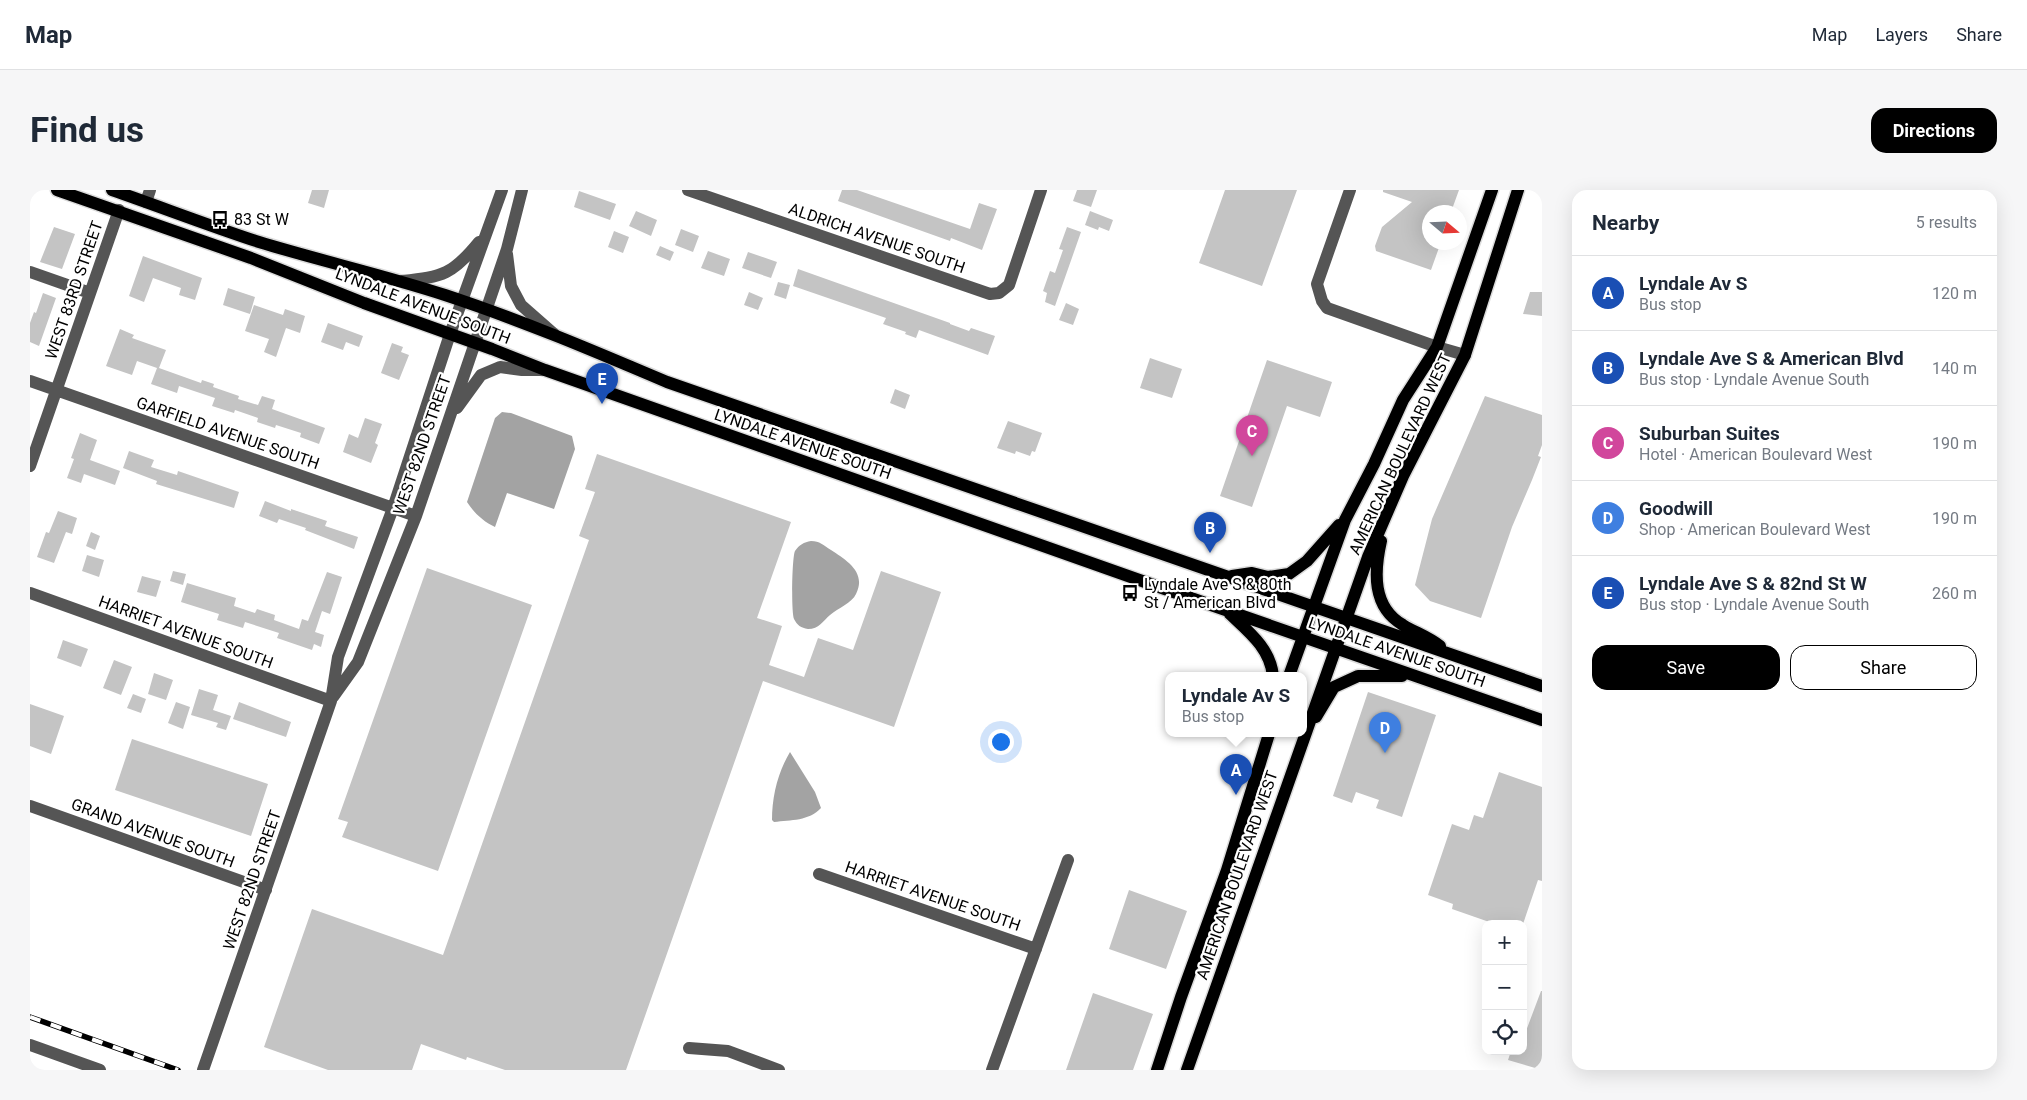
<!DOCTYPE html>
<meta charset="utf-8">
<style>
body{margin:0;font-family:Roboto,sans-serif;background:#f6f6f7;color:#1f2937}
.controls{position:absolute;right:15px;bottom:15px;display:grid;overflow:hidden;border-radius:10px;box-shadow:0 5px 20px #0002}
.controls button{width:45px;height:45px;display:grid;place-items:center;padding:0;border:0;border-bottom:1px solid #e0e1e3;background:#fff;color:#1f2937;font:25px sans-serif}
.compass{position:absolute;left:1392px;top:15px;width:45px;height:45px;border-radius:50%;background:#fff;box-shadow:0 5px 20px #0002;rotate:109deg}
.you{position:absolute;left:970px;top:551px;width:18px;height:18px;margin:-12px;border:4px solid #fff;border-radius:50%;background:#1a73e8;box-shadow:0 0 0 8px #1a73e833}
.badge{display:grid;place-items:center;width:32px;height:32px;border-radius:50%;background:#000;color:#fff;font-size:16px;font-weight:700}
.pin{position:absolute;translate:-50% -41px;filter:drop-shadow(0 1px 2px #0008)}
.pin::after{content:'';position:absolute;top:26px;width:18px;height:15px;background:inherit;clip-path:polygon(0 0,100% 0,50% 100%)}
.popup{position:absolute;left:1135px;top:482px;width:142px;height:65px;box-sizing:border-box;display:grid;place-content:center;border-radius:10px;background:#fff;filter:drop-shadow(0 1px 4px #0005);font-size:16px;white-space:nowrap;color:#747a83}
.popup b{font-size:19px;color:#1f2937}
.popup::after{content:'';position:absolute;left:50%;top:100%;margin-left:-10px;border:10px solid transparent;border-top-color:#fff}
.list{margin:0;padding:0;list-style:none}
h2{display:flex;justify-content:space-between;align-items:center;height:65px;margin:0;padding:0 20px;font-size:21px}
h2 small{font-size:16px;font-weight:400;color:#747a83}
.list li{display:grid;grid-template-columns:32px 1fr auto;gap:15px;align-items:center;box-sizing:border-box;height:75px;padding:0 20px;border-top:1px solid #e0e1e3}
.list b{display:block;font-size:19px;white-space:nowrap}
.list p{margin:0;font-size:16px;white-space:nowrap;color:#747a83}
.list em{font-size:16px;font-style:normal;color:#747a83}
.actions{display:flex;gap:10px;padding:15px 20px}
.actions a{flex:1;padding:11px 0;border:1px solid #000;border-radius:15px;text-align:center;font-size:18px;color:#000}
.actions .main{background:#000;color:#fff}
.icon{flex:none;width:28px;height:28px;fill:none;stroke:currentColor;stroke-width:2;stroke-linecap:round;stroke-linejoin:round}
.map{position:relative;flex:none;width:1512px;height:880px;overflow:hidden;border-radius:15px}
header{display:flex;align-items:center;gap:30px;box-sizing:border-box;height:70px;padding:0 25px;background:#fff;border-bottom:1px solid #e0e1e3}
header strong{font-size:24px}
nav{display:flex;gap:28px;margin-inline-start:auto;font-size:18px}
.intro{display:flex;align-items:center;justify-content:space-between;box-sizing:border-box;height:120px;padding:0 30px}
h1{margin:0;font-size:35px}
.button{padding:12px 22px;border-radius:15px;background:#000;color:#fff;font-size:18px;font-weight:700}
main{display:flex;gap:30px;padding:0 30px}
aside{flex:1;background:#fff;border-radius:15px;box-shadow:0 5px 20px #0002}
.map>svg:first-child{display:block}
</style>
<header>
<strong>Map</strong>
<nav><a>Map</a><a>Layers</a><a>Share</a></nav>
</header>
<div class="intro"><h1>Find us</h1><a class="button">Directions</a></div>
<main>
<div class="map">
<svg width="1512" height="880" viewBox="0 0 1512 880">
<rect width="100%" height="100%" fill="#fff"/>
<path fill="#a3a3a3" d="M 472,222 L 481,223 L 542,246 L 545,259 L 524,319 L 477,303 L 465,337 C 454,332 444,323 437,312 L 465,228 Z
M 781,351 C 790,351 793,355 801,360 C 816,370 837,382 826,404 C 822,413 808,418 800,425 C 793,431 789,439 778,439 C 771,438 767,435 764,429 C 761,422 762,367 765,361 C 769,355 774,352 781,351 Z
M 760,562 L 785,602 L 791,618 C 779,631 761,630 744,632 L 742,630 C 742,606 748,582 760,562 Z"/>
<path fill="#c4c4c4" d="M 282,0 L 299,0 L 294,18 L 278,13 Z
M 812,0 L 827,0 L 940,39 L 949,13 L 967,19 L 952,60 L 921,48 L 920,51 L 808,11 Z
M 1047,0 L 1067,0 L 1061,17 L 1043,11 Z
M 1195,0 L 1267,0 L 1232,96 L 1169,73 Z
M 1353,0 L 1429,0 L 1421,22 L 1400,22 L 1400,52 L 1411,52 L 1401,80 L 1346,61 L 1345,56 L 1352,37 L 1382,12 L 1353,2 Z
M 549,1 L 586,14 L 580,30 L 544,17 Z
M 606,21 L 627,30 L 621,46 L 599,36 Z
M 1060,21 L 1083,30 L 1079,41 L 1069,37 L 1068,40 L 1055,35 Z
M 24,37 L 45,44 L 32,79 L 10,72 Z
M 1037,37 L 1051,42 L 1025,116 L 1015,112 L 1017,103 L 1013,101 L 1020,81 L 1025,83 L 1033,60 L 1029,59 Z
M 651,39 L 669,46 L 663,62 L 645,55 Z
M 584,41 L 599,47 L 593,63 L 578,57 Z
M 630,56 L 644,62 L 640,71 L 626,65 Z
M 678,61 L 700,69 L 694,86 L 671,78 Z
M 718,62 L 747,72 L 741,88 L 712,78 Z
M 113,66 L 172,88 L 165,110 L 149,105 L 151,98 L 123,88 L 114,112 L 99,106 Z
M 768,79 L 920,133 L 920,134 L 939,141 L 941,138 L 965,146 L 958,165 L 889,140 L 886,148 L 875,144 L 876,142 L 853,134 L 856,128 L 763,96 Z
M 748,92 L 760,95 L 756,109 L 744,105 Z
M 198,98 L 225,107 L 220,124 L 193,115 Z
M 719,102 L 733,108 L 728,120 L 714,115 Z
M 1500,102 L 1512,102 L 1512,126 L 1493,124 Z
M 13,103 L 26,108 L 9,156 L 0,152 L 0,133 L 4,122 L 6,123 Z
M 1036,113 L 1049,119 L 1043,135 L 1029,130 Z
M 224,115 L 253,125 L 255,119 L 275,126 L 270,143 L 256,138 L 246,167 L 234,162 L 239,149 L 215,141 Z
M 298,133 L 333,146 L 329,157 L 316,152 L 313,160 L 291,152 Z
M 90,139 L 104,145 L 102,148 L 136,160 L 129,178 L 171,193 L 172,190 L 184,194 L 183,197 L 209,206 L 208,209 L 228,215 L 232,206 L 245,210 L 242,219 L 295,238 L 289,254 L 270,247 L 271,243 L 246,235 L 245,238 L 227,232 L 228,228 L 205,220 L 204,223 L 182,216 L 185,208 L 149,196 L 147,203 L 121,194 L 127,178 L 107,171 L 102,185 L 76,176 Z
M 362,153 L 373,157 L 371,162 L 379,165 L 369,190 L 351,183 Z
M 1120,168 L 1152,179 L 1142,208 L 1110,198 Z
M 1237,170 L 1302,192 L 1290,227 L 1257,216 L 1222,317 L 1190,306 Z
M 865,199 L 880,205 L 875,219 L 860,213 Z
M 1455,206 L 1512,225 L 1512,255 L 1508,266 L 1511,267 L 1502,290 L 1482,337 L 1451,428 L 1400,411 L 1385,395 L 1402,329 Z
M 335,228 L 352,234 L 345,253 L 348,255 L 341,273 L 313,262 L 319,244 L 328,248 Z
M 978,231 L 1012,243 L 1005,262 L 1002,261 L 1000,266 L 986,261 L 985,264 L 967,258 Z
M 50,243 L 67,250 L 60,270 L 90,281 L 85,295 L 54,284 L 51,293 L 37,288 L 44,269 L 41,268 Z
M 99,261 L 124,270 L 121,277 L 147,285 L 148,281 L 209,302 L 204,318 L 126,294 L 127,291 L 93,278 Z
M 567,264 L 761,332 L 727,428 L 752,436 L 739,475 L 774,487 L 788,448 L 823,460 L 851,381 L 911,402 L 864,537 L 733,491 L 596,880 L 475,880 L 437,867 L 436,870 L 391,854 L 382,880 L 298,880 L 234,857 L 282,719 L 413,765 L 559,350 L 549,346 L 565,302 L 555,299 Z
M 235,311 L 261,321 L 261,319 L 297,331 L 295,336 L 328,347 L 324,359 L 275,340 L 276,338 L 249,329 L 247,333 L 229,326 Z
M 28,321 L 47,328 L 42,344 L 36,342 L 24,373 L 7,367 L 16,342 L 19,343 Z
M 61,342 L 70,346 L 65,360 L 56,356 Z
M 57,365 L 74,370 L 69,387 L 52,381 Z
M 397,378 L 502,415 L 408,681 L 312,647 L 318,632 L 308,629 Z
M 143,381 L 156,384 L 153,395 L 140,391 Z
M 297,382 L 312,387 L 300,424 L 292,421 L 285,442 L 294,445 L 291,457 L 284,454 L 282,460 L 247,448 L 249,443 L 215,432 L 213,438 L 187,430 L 189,424 L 151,412 L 157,393 L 206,408 L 204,416 L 225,423 L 227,419 L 245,425 L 244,430 L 269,439 L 272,429 L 278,431 Z
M 112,386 L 131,391 L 126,407 L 107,402 Z
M 33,450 L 58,459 L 51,477 L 27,468 Z
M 84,470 L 102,477 L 91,505 L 73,498 Z
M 124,483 L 143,490 L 136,510 L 118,504 Z
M 169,499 L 188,505 L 183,520 L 201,526 L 196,540 L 186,537 L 188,533 L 161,525 Z
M 1338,502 L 1406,525 L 1372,627 L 1346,618 L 1349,610 L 1326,602 L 1322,613 L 1303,606 Z
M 103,504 L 116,509 L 111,523 L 97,518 Z
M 146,512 L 160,517 L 153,539 L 138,533 Z
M 209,512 L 261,532 L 256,547 L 203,529 Z
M 0,514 L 34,526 L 21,564 L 0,556 Z
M 102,549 L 238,594 L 221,646 L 85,600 Z
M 1469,582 L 1512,597 L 1512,691 L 1508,690 L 1493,734 L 1465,734 L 1422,719 L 1423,714 L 1398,705 L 1422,634 L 1439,640 L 1444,625 L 1453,628 Z
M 1099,700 L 1157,721 L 1136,779 L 1079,759 Z
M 1511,801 L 1512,801 L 1512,880 L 1478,870 L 1481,861 L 1493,861 L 1493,849 Z
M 1063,803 L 1123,824 L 1103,880 L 1036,880 Z"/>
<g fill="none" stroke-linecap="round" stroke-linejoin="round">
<g stroke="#dbdbdb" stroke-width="15">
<path id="major" d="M 27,0 L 221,68 L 334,113 L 462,159 L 515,180 L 1132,398 L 1512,530
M 82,0 C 131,17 180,36 229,52 C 291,71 354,85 415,105 C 491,130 564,161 637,192 L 1512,496
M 1351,351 C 1344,382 1342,417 1373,435 C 1386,443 1397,446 1410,456
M 1202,386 L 1222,383 L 1238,387 L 1259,384 L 1277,371 L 1309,335
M 1200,424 C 1219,442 1240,458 1243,486
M 1259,486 L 1315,330 L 1344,274 L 1373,210 L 1407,157 L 1462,0
M 1286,527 L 1304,497 L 1328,486 L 1372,486
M 1127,880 L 1151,807 L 1197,680 L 1239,544
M 1157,880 L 1338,367 L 1373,286 L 1435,165 L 1488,0"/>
</g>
<path stroke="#555" stroke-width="12" d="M 658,0 L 960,104 L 969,103 L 979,95 L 1011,0
M 1320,0 L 1287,94 L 1292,111 L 1297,118 L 1407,157 L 1435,165
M 116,12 L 120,0
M 477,64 L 481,96 L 491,115 L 524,144
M 0,82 L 60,103
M 372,91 C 413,87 423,84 449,52
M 0,191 L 386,326
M 427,218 L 451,185 L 470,177 L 492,180 L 514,180
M 0,276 L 89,20
M 0,403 L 301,511
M 303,507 L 328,472 L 386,326 L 477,59 L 492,0
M 0,616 L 236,700
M 789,684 L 1006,759
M 0,855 L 70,880
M 659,858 L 698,861 L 749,880
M 173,880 L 301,511 L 308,467 L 363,318 L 420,144 L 472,0
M 962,880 L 1038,670"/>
<use href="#major" stroke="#000" stroke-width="12"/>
<g stroke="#000" stroke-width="5.5">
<path id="rail" d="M 0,827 L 148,880"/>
</g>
<use href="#rail" stroke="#fff" stroke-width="4" stroke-dasharray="11" stroke-linecap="butt"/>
</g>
<defs>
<g id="bus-bare" transform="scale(1.35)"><path d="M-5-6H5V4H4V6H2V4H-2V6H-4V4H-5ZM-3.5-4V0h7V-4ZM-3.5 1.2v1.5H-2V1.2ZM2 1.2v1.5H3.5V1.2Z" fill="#000" stroke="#fff" stroke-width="2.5" paint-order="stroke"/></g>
</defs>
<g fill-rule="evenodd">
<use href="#bus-bare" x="190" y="29"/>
<use href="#bus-bare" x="1100" y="403"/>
</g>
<g text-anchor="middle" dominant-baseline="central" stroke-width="4.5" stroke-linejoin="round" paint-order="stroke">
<g font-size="16" fill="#000" stroke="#fff" text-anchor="start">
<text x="204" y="29">83 St W</text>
<text x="1114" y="394">Lyndale Ave S &amp; 80th<tspan x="1114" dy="18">St / American Blvd</tspan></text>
</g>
<g font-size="16" fill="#000" stroke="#fff">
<text transform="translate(847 48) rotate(19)">ALDRICH AVENUE SOUTH</text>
<text transform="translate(44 100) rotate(-71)">WEST 83RD STREET</text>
<text transform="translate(393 116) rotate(21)">LYNDALE AVENUE SOUTH</text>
<text transform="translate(198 243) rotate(19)">GARFIELD AVENUE SOUTH</text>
<text transform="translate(773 254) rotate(19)">LYNDALE AVENUE SOUTH</text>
<text transform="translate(392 255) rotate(-71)">WEST 82ND STREET</text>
<text transform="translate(1370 264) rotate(-65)">AMERICAN BOULEVARD WEST</text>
<text transform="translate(156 442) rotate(20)">HARRIET AVENUE SOUTH</text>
<text transform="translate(1367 462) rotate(19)">LYNDALE AVENUE SOUTH</text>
<text transform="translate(123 643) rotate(20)">GRAND AVENUE SOUTH</text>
<text transform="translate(1207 685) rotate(-71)">AMERICAN BOULEVARD WEST</text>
<text transform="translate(222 690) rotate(-71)">WEST 82ND STREET</text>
<text transform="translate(903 706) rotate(19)">HARRIET AVENUE SOUTH</text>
</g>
</g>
</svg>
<div class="controls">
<button>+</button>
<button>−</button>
<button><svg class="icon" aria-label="locate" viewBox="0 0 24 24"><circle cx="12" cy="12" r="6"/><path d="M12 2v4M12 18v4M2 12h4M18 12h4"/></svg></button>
</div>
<svg class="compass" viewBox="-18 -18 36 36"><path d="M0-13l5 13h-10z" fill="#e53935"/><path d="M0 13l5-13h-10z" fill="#747a83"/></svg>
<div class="you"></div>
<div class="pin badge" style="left:1206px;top:605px;background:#1a4fb4">A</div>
<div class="popup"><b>Lyndale Av S</b>Bus stop</div>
<div class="pin badge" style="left:1180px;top:363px;background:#1a4fb4">B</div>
<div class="pin badge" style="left:1222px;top:266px;background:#d1479c">C</div>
<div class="pin badge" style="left:1355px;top:563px;background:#3f7fe0">D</div>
<div class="pin badge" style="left:572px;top:214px;background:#1a4fb4">E</div>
</div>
<aside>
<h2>Nearby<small>5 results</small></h2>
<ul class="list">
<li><span class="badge" style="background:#1a4fb4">A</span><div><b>Lyndale Av S</b><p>Bus stop</p></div><em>120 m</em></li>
<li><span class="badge" style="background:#1a4fb4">B</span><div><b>Lyndale Ave S &amp; American Blvd</b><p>Bus stop · Lyndale Avenue South</p></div><em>140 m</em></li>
<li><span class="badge" style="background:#d1479c">C</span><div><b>Suburban Suites</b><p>Hotel · American Boulevard West</p></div><em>190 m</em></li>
<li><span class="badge" style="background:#3f7fe0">D</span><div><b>Goodwill</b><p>Shop · American Boulevard West</p></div><em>190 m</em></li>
<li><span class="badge" style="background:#1a4fb4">E</span><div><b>Lyndale Ave S &amp; 82nd St W</b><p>Bus stop · Lyndale Avenue South</p></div><em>260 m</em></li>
</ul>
<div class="actions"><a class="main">Save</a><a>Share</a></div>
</aside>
</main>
